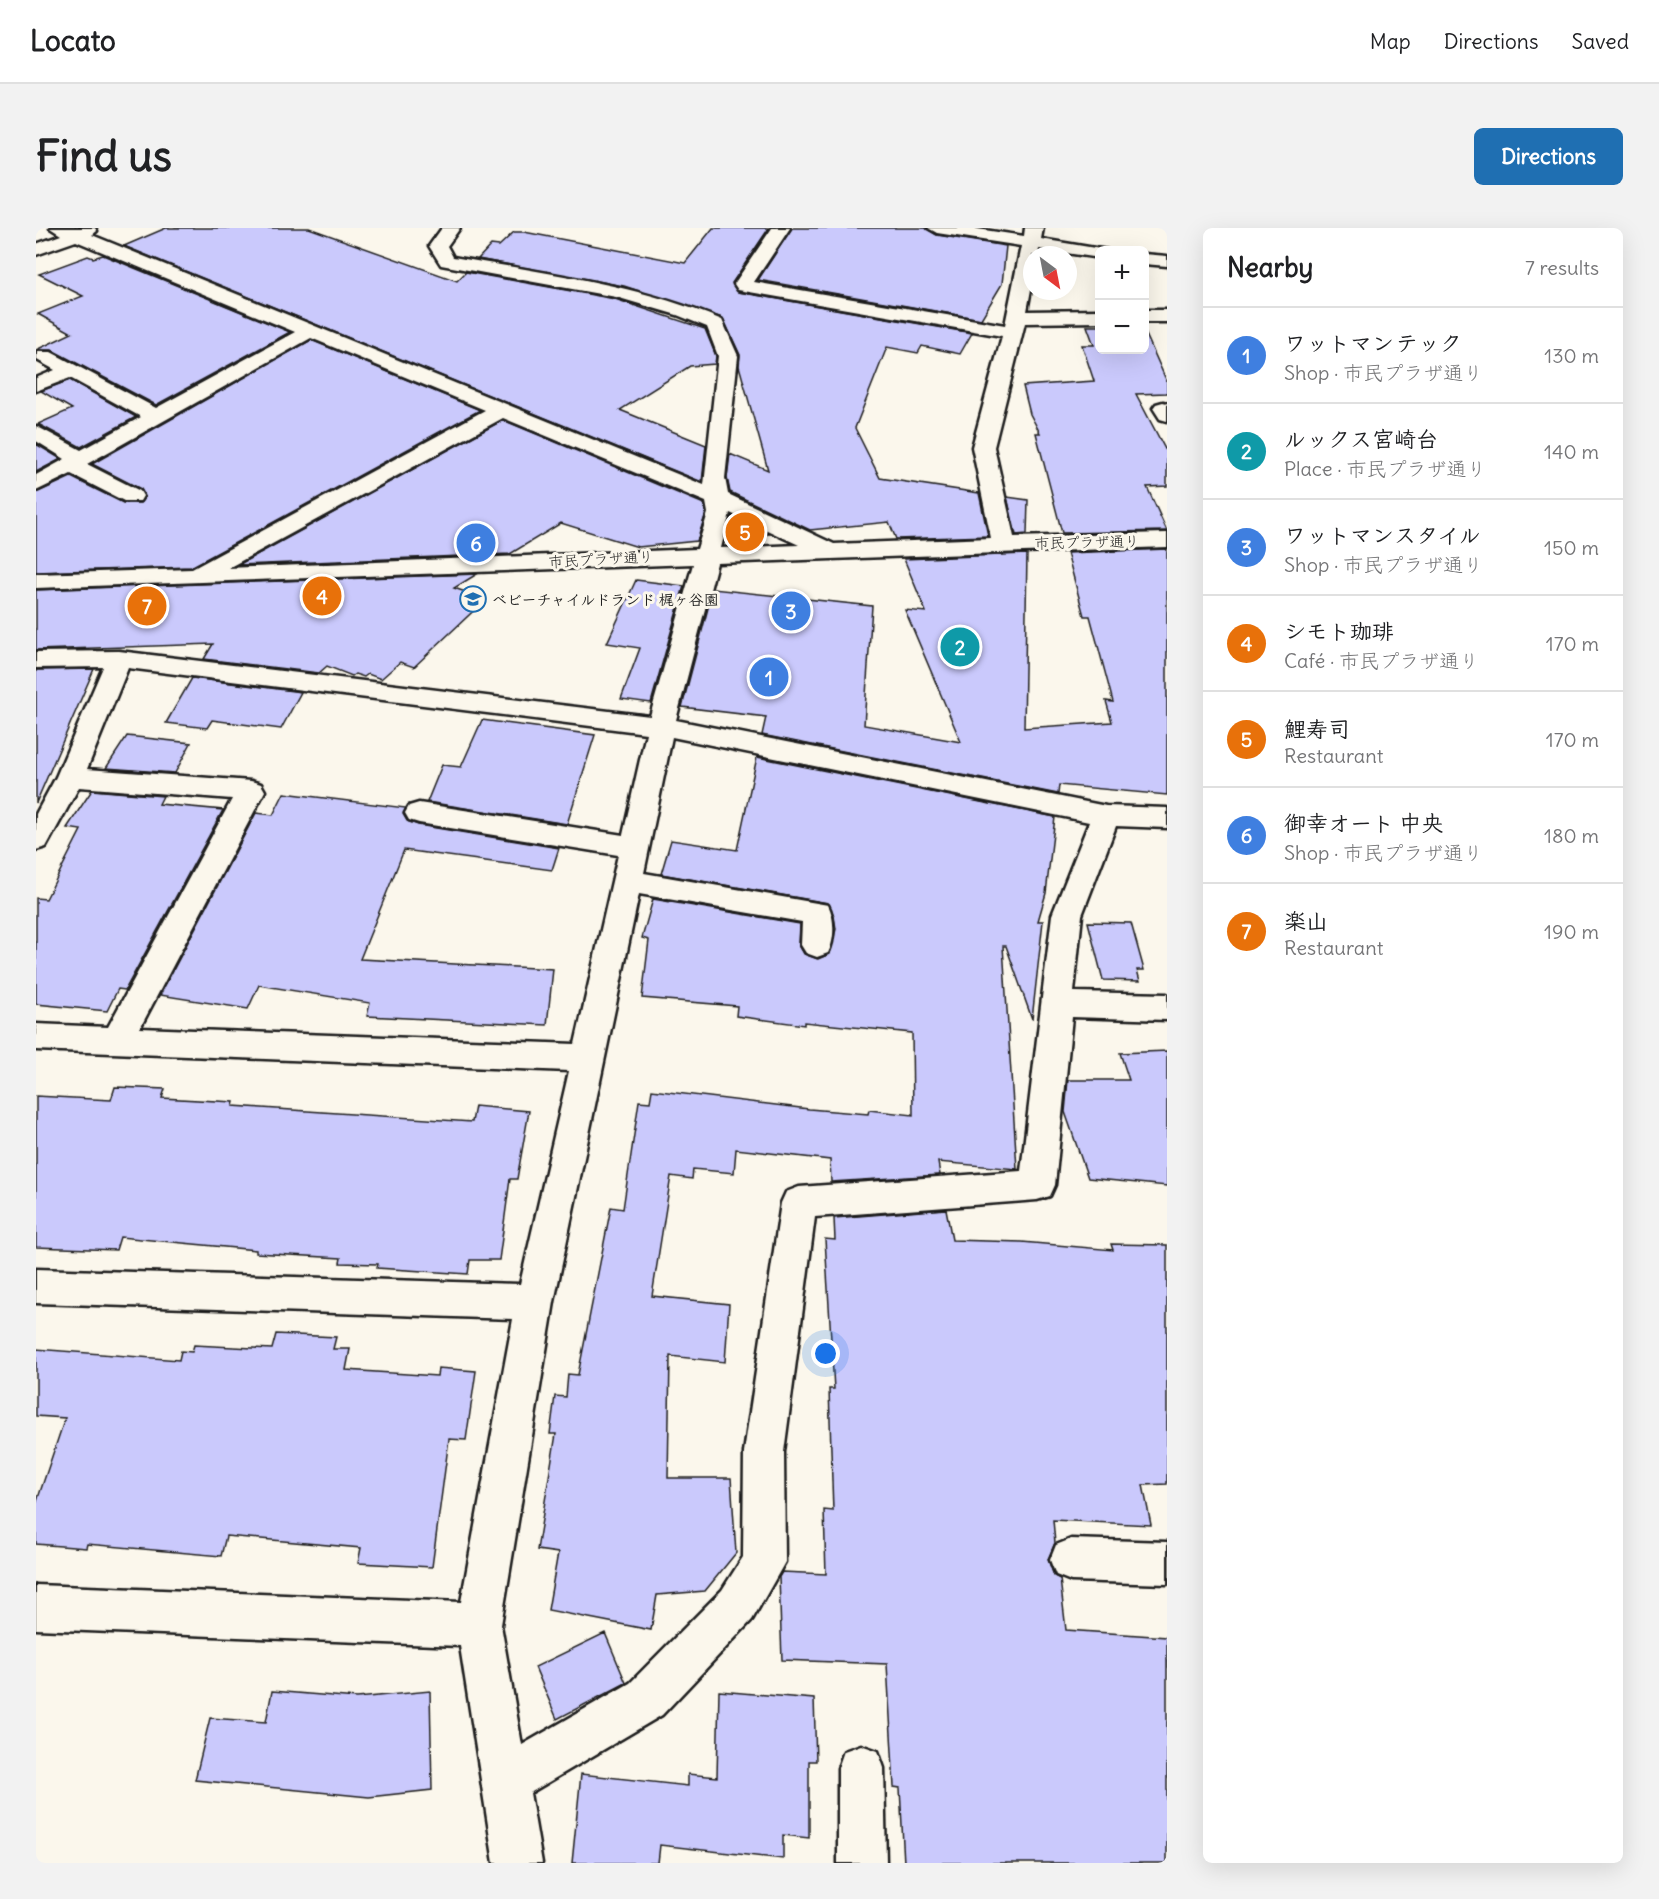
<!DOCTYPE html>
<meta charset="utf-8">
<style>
body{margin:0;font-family:Delius,"Klee One",sans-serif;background:#f2f2f2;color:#202124}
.controls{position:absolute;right:18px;top:18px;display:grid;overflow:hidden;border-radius:9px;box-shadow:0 6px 24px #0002}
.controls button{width:54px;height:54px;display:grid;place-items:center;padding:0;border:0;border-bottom:2px solid #e0e0e0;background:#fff;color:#202124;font:30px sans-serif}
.compass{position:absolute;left:987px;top:18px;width:54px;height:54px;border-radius:50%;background:#fff;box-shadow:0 6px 24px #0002;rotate:148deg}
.you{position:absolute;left:790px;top:1126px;width:21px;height:21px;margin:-15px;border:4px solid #fff;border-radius:50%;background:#1a73e8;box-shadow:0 0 0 9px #1a73e833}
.badge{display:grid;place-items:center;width:39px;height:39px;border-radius:50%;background:#1f6fb2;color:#fff;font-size:20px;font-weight:700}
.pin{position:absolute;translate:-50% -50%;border:3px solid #fff;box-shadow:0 2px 6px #0006}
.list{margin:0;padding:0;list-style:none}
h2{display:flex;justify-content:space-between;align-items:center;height:78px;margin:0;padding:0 24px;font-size:26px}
h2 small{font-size:20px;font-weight:400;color:#757577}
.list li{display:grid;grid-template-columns:39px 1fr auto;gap:18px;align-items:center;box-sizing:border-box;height:96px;padding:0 24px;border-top:2px solid #e0e0e0}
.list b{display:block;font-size:22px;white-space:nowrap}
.list p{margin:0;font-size:20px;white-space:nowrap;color:#757577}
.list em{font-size:20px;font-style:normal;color:#757577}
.map{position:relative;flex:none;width:1131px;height:1635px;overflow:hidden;border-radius:9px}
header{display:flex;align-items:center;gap:36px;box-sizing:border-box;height:84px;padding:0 30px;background:#fff;border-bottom:2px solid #e0e0e0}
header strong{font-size:28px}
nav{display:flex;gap:33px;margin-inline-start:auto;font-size:21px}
.intro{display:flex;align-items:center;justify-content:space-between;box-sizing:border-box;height:144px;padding:0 36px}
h1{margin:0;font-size:42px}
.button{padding:15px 27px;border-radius:9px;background:#1f6fb2;color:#fff;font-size:21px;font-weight:700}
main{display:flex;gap:36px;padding:0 36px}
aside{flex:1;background:#fff;border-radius:9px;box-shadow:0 6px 24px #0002}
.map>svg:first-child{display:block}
</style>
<header>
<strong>Locato</strong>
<nav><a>Map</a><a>Directions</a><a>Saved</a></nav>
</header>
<div class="intro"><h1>Find us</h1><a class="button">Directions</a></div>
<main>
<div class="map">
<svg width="1131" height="1635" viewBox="0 0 1131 1635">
<rect width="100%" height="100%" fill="#fbf7ec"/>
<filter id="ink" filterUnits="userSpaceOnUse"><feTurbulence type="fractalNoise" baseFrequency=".0167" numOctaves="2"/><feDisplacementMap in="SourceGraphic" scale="12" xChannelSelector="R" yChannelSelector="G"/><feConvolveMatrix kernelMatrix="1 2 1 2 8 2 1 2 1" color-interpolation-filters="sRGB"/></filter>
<g filter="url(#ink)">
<path fill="#cac9fc" stroke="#1c1c1c" stroke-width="1.5" d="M 130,0 L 273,0 L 421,53 L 430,44 L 579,71 L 669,101 L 680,128 L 679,136 L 654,138 L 584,182 L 670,217 L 666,254 L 88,18 Z
M 677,0 L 733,0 L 696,55 L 702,64 L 936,105 L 924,126 L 886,118 L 882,125 L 851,119 L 819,200 L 844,250 L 943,265 L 952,308 L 860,311 L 853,294 L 774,302 L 694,264 L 691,250 L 694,226 L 732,242 L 703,138 L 704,127 L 687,90 L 588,58 L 442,31 L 455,17 L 463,18 L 478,4 L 488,4 L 649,35 Z
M 756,0 L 890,0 L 901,7 L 970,18 L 966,56 L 945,91 L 722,52 Z
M 67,27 L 254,104 L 120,177 L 16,122 L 0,122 L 36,105 L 2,86 L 47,68 L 3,46 L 52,28 L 57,30 Z
M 1051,98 L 1064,98 L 1064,122 L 1108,122 L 1108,102 L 1131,154 L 1131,165 L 1100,166 L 1131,225 L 1131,258 L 1111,259 L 1131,303 L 1026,305 L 1000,205 L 1004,205 L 994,186 L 987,158 L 1058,153 L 1046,117 L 1058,117 Z
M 275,112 L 444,182 L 155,339 L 0,344 L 0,265 L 35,249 L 87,275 L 104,275 L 109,269 L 105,261 L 56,236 Z
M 34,152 L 100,189 L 45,219 L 2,196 L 36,181 L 5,163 Z
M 467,192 L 668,276 L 670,285 L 661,313 L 602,319 L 525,295 L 474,326 L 202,337 Z
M 0,216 L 25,231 L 0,244 Z
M 971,269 L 992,272 L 991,306 L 980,307 Z
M 696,288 L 734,306 L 690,310 Z
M 1131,321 L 1131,567 L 1023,557 L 1022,566 L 726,507 L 730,489 L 646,479 L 677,361 L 836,378 L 828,497 L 925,514 L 869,382 L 890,384 L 868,331 L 991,326 L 988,500 L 1076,494 L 1070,473 L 1077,474 L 1054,388 L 1048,388 L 1031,325 Z
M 441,346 L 418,360 L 450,371 L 378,439 L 364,434 L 345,451 L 332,446 L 328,449 L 319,446 L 316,448 L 291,438 L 283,445 L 168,431 L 177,416 L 0,422 L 0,362 Z
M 600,352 L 648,358 L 615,475 L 585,471 L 604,420 L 571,415 Z
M 58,441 L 0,575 L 0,442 Z
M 156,450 L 265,464 L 245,501 L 176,492 L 171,500 L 130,495 Z
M 446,492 L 559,507 L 531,596 L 391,574 L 406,537 L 425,539 Z
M 91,508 L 155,515 L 139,545 L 70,540 Z
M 721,529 L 1019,589 L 1010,665 L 1002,693 L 1007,693 L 996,791 L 970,718 L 967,718 L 981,941 L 902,934 L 904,947 L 795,954 L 794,932 L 700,921 L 698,945 L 657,941 L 656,951 L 635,948 L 616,1068 L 693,1076 L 689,1134 L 634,1128 L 632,1250 L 695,1250 L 700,1325 L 669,1363 L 621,1367 L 615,1402 L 512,1382 L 522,1325 L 501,1322 L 520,1206 L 514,1206 L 519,1168 L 530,1169 L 532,1146 L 542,1147 L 575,979 L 587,981 L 603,873 L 614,874 L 616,862 L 773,881 L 832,886 L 833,882 L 877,887 L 876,805 L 768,794 L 768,797 L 700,788 L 701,778 L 606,770 L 613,712 L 606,710 L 617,671 L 764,696 L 763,717 L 768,726 L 782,731 L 794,726 L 800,701 L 798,688 L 792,675 L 625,646 L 635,612 L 701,622 Z
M 56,562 L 127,568 L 123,576 L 187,582 L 89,762 L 82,761 L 71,783 L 0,776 L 0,670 L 10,671 L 45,602 L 31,600 Z
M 248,565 L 370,580 L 367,586 L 371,593 L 382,597 L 523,620 L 516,642 L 368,622 L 324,731 L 517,741 L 511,797 L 331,788 L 334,775 L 223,757 L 212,781 L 124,767 L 220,585 L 237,587 Z
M 1052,694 L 1095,695 L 1108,742 L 1101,742 L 1104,753 L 1067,752 Z
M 1131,823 L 1131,958 L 1052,950 L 1029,884 L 1032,852 L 1093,852 L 1084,825 Z
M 79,859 L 129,861 L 126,870 L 198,874 L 197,878 L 436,894 L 439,878 L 493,883 L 481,951 L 474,951 L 463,1032 L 434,1032 L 432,1046 L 341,1040 L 342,1036 L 304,1035 L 305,1030 L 220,1025 L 220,1022 L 84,1009 L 80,1022 L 0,1019 L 0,868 L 75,872 Z
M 910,981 L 916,1012 L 986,1014 L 1077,1022 L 1075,1016 L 1131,1017 L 1131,1256 L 1107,1257 L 1115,1297 L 1017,1292 L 1019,1315 L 1012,1331 L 1018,1348 L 1024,1351 L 1030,1402 L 1131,1409 L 1131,1635 L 868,1635 L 864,1560 L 858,1559 L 851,1436 L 746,1432 L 743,1349 L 746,1344 L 790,1346 L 788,1282 L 797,1283 L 793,1161 L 798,1161 L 789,1011 L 799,1012 L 798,990 Z
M 240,1106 L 300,1109 L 297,1121 L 314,1121 L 310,1142 L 401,1148 L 402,1140 L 440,1143 L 430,1212 L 413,1211 L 396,1339 L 322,1335 L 325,1320 L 190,1308 L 185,1328 L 51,1316 L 50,1320 L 0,1316 L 0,1276 L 29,1190 L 0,1188 L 0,1121 L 143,1132 L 145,1123 L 156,1124 L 158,1117 L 236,1121 Z
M 569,1405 L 590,1455 L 521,1491 L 499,1439 Z
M 236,1463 L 321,1470 L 394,1463 L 396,1562 L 333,1569 L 159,1552 L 174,1490 L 230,1494 Z
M 683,1463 L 778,1471 L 780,1533 L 773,1533 L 773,1610 L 747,1607 L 747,1631 L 624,1617 L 622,1635 L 536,1635 L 545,1546 L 652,1558 L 652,1546 L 681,1549 Z"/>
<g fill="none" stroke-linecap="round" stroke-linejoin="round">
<g stroke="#1c1c1c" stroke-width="5">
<path id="minor" d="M 14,0 L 59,0 L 61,3 L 56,7 L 668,257 L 682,128 L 671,99 L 641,87 L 580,69 L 405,37 L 393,18 L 406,0 L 424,0 L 411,18 L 417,29 C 509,45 600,56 686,92 L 702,128 L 689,250 L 692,266 L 798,316 L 955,310 L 936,219 L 966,108 L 702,62 L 698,56 L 736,0 L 754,0 L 718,54 L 969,97 L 985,18 L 901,5 L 892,0 L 935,0 L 988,8 L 989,0 L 1007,0 L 1005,11 L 1071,22 L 1064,22 L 1064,30 L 1003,21 L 1002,27 L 996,27 L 996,56 L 991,83 L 1064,82 L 1064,94 L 989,95 L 958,219 L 978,309 L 1131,305 L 1131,319 L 681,335 L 640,492 L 1070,578 L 1131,580 L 1131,600 L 1080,598 L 1046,687 L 1038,764 L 1131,766 L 1131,792 L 1036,789 L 1019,957 L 1014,968 L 1001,972 L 779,989 L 748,1224 L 749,1334 L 716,1392 L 626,1487 L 494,1565 L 506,1635 L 458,1635 L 424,1418 L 0,1401 L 0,1357 L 425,1374 L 477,1091 L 0,1075 L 0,1041 L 484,1056 L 533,843 L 0,822 L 0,796 L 72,799 L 196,571 L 43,559 L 10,619 L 0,622 L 0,586 L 20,549 L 67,439 L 0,440 L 0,424 L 83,423 L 614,488 L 657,336 L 0,360 L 0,346 L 156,341 L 449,182 L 275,110 L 51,236 L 104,263 L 107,268 L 104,273 L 88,273 L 35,246 L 0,263 L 0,247 L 29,231 L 0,213 L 0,198 L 45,222 L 105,189 L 34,150 L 0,163 L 0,150 L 19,142 L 1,132 L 1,124 L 15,124 L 120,180 L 259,104 L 40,13 L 0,27 L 0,16 L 25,7 ZM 467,190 L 670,274 L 672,285 L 661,321 L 192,340 ZM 694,285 L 763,317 L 685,320 ZM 92,440 L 610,505 L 587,607 L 383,575 L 373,578 L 369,585 L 373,592 L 383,595 L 582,627 L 539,816 L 104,800 L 229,563 L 225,556 L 215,553 L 51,541 ZM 636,509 L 1053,594 L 1016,687 L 985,943 L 763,959 L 750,964 L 745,975 L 708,1224 L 707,1329 L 686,1362 L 594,1455 L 486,1517 L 465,1397 L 518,1074 L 603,666 L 766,694 L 765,717 L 770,725 L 781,729 L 792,725 C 799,712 799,690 792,677 L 608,645 Z
M 1108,26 L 1131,28 L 1131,38 L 1108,36 Z
M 1108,82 L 1131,82 L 1131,94 L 1108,94 Z
M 1127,174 L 1131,175 L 1131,193 L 1124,191 L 1117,180 L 1120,176 Z
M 1035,1311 L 1131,1314 L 1131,1356 L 1035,1353 L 1020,1347 L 1014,1332 L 1020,1317 Z
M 825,1517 L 842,1523 L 848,1540 L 850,1635 L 802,1635 L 802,1540 L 808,1523 Z"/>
</g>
<use href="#minor" fill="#fbf7ec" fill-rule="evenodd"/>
</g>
</g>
<defs>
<g id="school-ring" transform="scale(1.35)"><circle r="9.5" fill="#fbf7ec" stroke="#1f6fb2" stroke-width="1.5"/><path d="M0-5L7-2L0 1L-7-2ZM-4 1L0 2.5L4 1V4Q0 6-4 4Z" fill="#1f6fb2"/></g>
</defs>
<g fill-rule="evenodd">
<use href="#school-ring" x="437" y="371"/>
</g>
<g text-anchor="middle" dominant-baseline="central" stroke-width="6" stroke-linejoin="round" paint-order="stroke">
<g font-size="15" fill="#1c1c1c" stroke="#fbf7ec">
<text transform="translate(1051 314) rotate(-1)">市民プラザ通り</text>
<text transform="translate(565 331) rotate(-3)">市民プラザ通り</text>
</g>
<g font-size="15" font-weight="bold" fill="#1c1c1c" stroke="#fbf7ec" text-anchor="start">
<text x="456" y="371">ベビーチャイルドランド 梶ヶ谷園</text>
</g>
</g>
</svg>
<div class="controls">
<button>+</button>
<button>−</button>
</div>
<svg class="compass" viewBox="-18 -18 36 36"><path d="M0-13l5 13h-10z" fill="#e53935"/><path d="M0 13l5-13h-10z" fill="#757577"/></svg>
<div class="you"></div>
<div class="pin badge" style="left:733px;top:449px;background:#3f7fe0">1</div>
<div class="pin badge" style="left:924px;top:419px;background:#0f9aa8">2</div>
<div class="pin badge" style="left:755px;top:383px;background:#3f7fe0">3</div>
<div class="pin badge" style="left:286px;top:368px;background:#e8710a">4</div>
<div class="pin badge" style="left:709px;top:304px;background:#e8710a">5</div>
<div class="pin badge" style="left:440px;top:315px;background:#3f7fe0">6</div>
<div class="pin badge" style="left:111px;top:378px;background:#e8710a">7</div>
</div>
<aside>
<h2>Nearby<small>7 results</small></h2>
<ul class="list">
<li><span class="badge" style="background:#3f7fe0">1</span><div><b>ワットマンテック</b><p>Shop · 市民プラザ通り</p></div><em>130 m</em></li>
<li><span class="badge" style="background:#0f9aa8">2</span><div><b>ルックス宮崎台</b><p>Place · 市民プラザ通り</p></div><em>140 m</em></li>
<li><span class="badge" style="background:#3f7fe0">3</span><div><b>ワットマンスタイル</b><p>Shop · 市民プラザ通り</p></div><em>150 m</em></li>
<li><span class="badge" style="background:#e8710a">4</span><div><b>シモト珈琲</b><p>Café · 市民プラザ通り</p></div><em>170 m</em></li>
<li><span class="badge" style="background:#e8710a">5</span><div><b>鯉寿司</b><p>Restaurant</p></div><em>170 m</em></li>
<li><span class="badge" style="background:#3f7fe0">6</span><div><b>御幸オート 中央</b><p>Shop · 市民プラザ通り</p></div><em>180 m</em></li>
<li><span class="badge" style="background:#e8710a">7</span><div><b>楽山</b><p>Restaurant</p></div><em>190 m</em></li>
</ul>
</aside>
</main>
